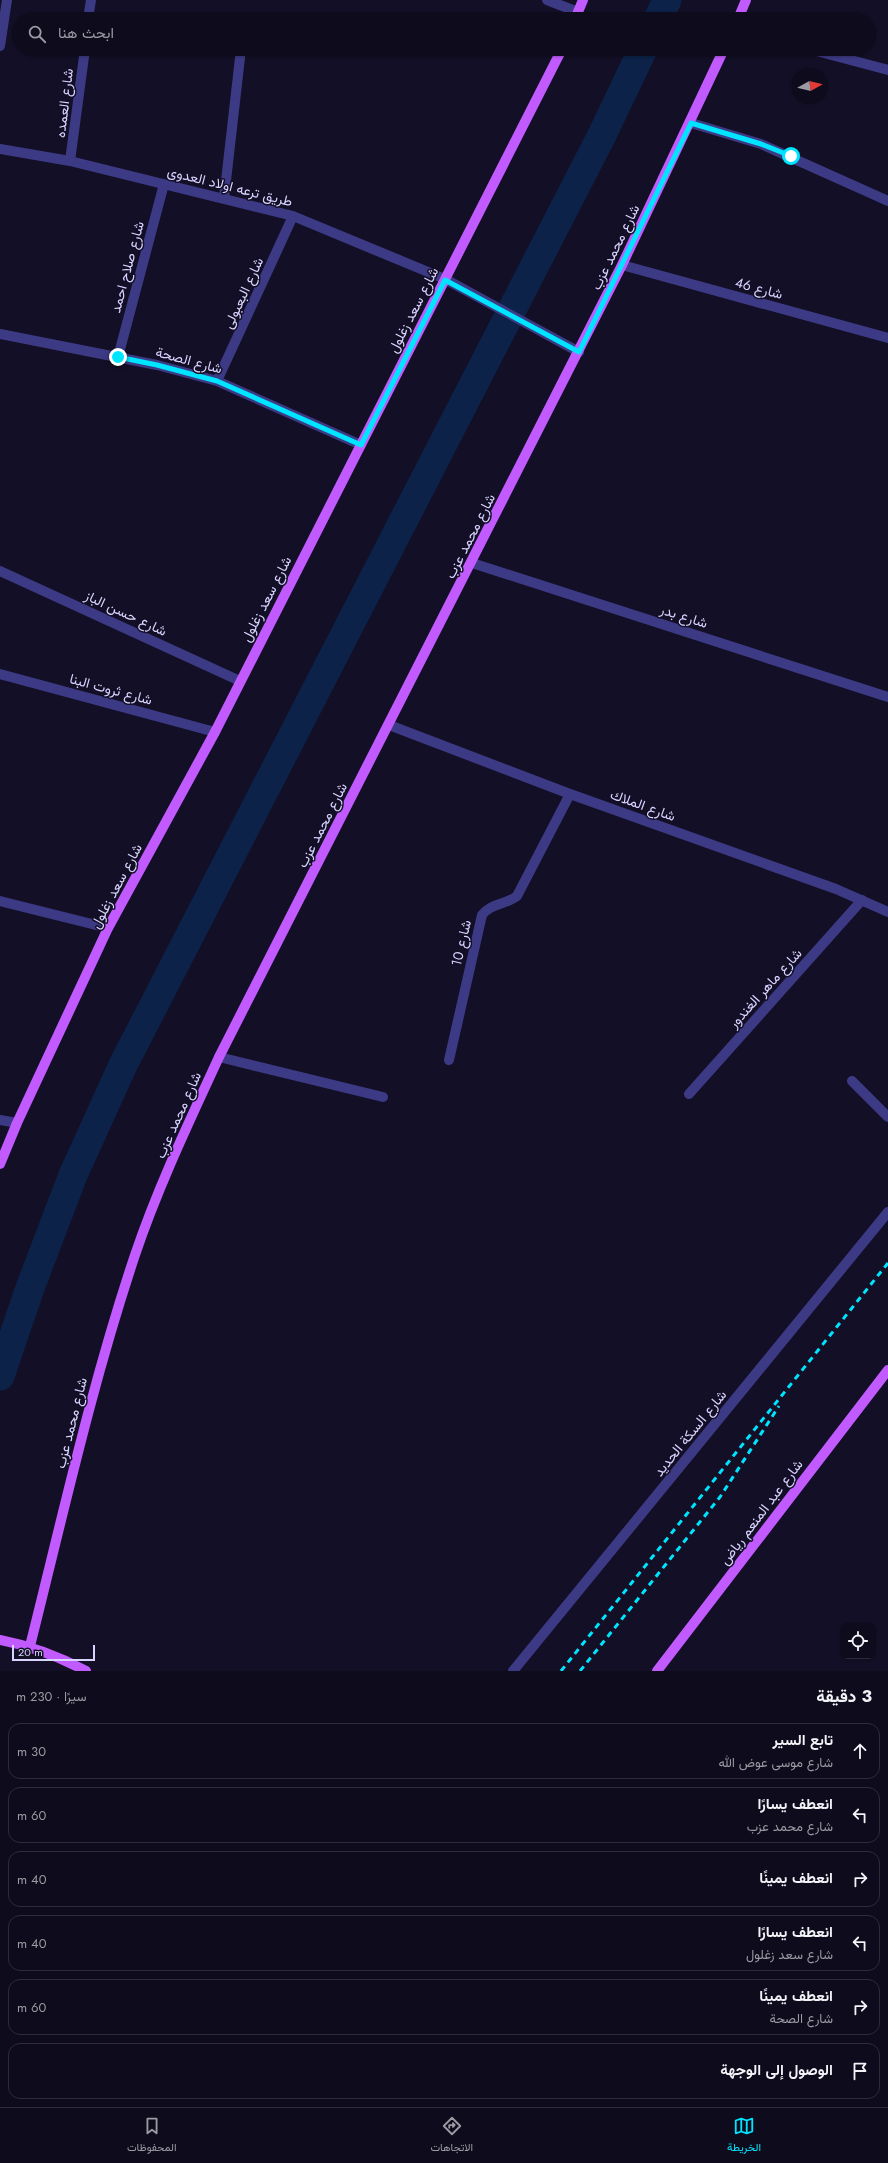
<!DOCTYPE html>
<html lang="ar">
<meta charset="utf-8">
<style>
body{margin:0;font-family:Jost,Vazirmatn,sans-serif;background:#171425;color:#f1f3f6;direction:rtl}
.controls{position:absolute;right:12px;bottom:12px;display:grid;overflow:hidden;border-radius:8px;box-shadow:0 1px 3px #0004}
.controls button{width:36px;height:36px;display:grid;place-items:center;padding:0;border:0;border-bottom:1px solid #2e2b3b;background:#0e0b1c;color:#f1f3f6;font:20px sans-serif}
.compass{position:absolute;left:792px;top:68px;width:36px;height:36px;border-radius:50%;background:#0e0b1c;box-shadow:0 1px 3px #0004;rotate:82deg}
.scale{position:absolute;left:12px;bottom:10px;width:83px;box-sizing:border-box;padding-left:4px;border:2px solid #d9d4ff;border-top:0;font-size:11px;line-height:14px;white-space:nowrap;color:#d9d4ff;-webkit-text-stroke:3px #130f26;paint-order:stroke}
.stop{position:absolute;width:12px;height:12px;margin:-9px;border:3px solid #00e5ff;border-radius:50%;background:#fff}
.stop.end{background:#00e5ff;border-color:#fff;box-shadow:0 1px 4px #0008}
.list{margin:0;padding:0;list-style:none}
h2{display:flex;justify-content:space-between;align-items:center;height:52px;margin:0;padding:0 16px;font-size:17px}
h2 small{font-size:13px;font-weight:400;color:#9b9ba3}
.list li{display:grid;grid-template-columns:26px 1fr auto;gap:12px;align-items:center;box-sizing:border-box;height:56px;margin:0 8px 8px;padding:0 8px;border:1px solid #2e2b3b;border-radius:12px}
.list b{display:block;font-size:15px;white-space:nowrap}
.list p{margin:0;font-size:13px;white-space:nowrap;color:#9b9ba3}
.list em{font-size:13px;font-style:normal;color:#9b9ba3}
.icon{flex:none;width:22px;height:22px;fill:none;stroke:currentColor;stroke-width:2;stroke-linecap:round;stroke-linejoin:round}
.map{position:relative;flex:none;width:888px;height:1671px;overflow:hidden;direction:ltr}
.search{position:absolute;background:#0e0b1c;box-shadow:0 1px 3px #0004;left:12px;right:12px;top:12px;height:44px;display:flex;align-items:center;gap:10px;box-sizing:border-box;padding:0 14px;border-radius:22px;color:#9b9ba3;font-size:15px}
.sheet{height:436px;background:#0e0b1c}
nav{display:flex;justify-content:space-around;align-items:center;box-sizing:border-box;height:56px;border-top:1px solid #2e2b3b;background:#0e0b1c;font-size:11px;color:#9b9ba3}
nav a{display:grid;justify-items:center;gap:2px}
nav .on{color:#00e5ff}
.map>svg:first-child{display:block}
</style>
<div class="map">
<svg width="888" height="1671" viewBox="0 0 888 1671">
<rect width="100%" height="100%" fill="#130f26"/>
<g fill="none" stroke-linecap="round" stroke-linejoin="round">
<path stroke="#0c2248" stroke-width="29" d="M 658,19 L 667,0
M 0,1376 L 30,1288 L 73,1175 L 123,1065 L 602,135 L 643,49"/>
<path stroke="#3d3a85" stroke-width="10" d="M 547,0 L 578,12
M 88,19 L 91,0
M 0,46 L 7,0
M 809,49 L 888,70
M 691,123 L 761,144 L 888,201
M 0,149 L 70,161 L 293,216 L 445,279 L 579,352
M 70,161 L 85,49
M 224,198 L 241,49
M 622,265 L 888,338
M 0,334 L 157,365 L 217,381 L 361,445
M 118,357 L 164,184
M 217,381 L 293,216
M 472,563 L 888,697
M 0,571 L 240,681
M 0,674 L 215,732
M 389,725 L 570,794 L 836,889 L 888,912
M 0,901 L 108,928
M 219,1057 L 383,1097
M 449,1060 L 482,915 C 491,903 506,905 517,896 L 570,794
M 852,1081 L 888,1117
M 689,1094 L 862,900
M 0,1120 L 17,1123
M 513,1671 L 888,1212"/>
<path stroke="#c25bff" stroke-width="10" d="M 575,19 L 583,0
M 738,19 L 746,0
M 0,1164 L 17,1123 L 108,928 L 215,732 L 562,49
M 0,1640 C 31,1646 58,1656 86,1671
M 30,1646 C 63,1515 92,1383 135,1255 C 158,1187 189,1122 219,1057 L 622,265 L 724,49
M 657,1671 L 888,1370"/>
<path stroke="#00e5ff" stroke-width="3" stroke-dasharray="6 5" stroke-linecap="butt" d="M 561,1671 L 888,1263
M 580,1671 L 720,1497 L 779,1406"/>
</g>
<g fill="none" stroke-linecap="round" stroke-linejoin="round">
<path stroke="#00e5ff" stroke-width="5" d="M 118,357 L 157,365 L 217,381 L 361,445 L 445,280 L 579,352 L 691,123 L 761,144 L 791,156"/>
</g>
<g text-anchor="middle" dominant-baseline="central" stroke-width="3" stroke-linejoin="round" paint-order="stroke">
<g font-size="14" fill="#d9d4ff" stroke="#130f26">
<text transform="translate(64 103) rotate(-83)">شارع العمده</text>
<text transform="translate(230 186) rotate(14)">طريق ترعه اولاد العدوى</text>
<text transform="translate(615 247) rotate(-64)">شارع محمد عزب</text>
<text transform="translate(127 267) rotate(-75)">شارع صلاح احمد</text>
<text transform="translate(759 288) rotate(15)">شارع 46</text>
<text transform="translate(243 293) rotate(-65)">شارع البعبولى</text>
<text transform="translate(413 310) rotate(-63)">شارع سعد زغلول</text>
<text transform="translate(189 360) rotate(15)">شارع الصحة</text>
<text transform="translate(470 536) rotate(-63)">شارع محمد عزب</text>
<text transform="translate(266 599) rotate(-63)">شارع سعد زغلول</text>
<text transform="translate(126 613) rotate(25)">شارع حسن الباز</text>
<text transform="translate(684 616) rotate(18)">شارع بدر</text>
<text transform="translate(111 689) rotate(15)">شارع ثروت البنا</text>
<text transform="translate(643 805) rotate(20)">شارع الملاك</text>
<text transform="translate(322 825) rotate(-63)">شارع محمد عزب</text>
<text transform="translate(116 886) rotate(-62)">شارع سعد زغلول</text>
<text transform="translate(461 943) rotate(-77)">شارع 10</text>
<text transform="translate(765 988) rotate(-48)">شارع ماهر الغندور</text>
<text transform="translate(178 1115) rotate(-66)">شارع محمد عزب</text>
<text transform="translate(71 1423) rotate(-76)">شارع محمد عزب</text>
<text transform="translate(690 1433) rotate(-51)">شارع السكة الحديد</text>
<text transform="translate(761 1512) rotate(-53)">شارع عبد المنعم رياض</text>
</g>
</g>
</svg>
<div class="controls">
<button><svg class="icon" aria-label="locate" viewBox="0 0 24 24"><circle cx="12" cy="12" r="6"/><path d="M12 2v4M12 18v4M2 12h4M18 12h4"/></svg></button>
</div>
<svg class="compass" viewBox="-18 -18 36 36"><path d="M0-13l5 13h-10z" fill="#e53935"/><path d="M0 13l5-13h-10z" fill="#9b9ba3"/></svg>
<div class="scale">20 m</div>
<div class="stop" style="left:791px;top:156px"></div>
<div class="stop end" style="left:118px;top:357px"></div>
<div class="search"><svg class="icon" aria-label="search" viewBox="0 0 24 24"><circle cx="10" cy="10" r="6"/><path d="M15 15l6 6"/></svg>ابحث هنا</div>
</div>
<section class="sheet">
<h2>3 دقيقة<small>سيرًا · 230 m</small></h2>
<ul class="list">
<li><svg class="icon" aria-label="ahead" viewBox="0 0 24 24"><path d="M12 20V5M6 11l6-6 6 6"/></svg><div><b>تابع السير</b><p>شارع موسى عوض الله</p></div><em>30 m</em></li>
<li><svg class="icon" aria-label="left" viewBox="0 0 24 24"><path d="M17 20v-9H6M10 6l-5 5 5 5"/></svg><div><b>انعطف يسارًا</b><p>شارع محمد عزب</p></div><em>60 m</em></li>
<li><svg class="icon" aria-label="right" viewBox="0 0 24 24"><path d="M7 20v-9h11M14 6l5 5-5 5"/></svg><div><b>انعطف يمينًا</b></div><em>40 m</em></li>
<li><svg class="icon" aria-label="left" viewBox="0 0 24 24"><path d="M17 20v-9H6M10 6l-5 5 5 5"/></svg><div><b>انعطف يسارًا</b><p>شارع سعد زغلول</p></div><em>40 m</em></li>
<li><svg class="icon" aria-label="right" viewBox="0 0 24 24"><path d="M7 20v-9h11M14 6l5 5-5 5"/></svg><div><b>انعطف يمينًا</b><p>شارع الصحة</p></div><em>60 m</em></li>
<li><svg class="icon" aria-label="arrive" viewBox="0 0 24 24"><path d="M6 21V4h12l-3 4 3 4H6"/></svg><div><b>الوصول إلى الوجهة</b></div></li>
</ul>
</section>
<nav>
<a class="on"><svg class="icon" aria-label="map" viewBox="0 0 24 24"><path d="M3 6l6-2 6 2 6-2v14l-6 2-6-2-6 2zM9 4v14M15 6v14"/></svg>الخريطة</a>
<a><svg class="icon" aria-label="directions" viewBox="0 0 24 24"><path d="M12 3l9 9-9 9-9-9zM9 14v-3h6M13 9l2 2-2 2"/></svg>الاتجاهات</a>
<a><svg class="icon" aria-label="saved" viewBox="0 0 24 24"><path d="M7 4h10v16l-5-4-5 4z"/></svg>المحفوظات</a>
</nav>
